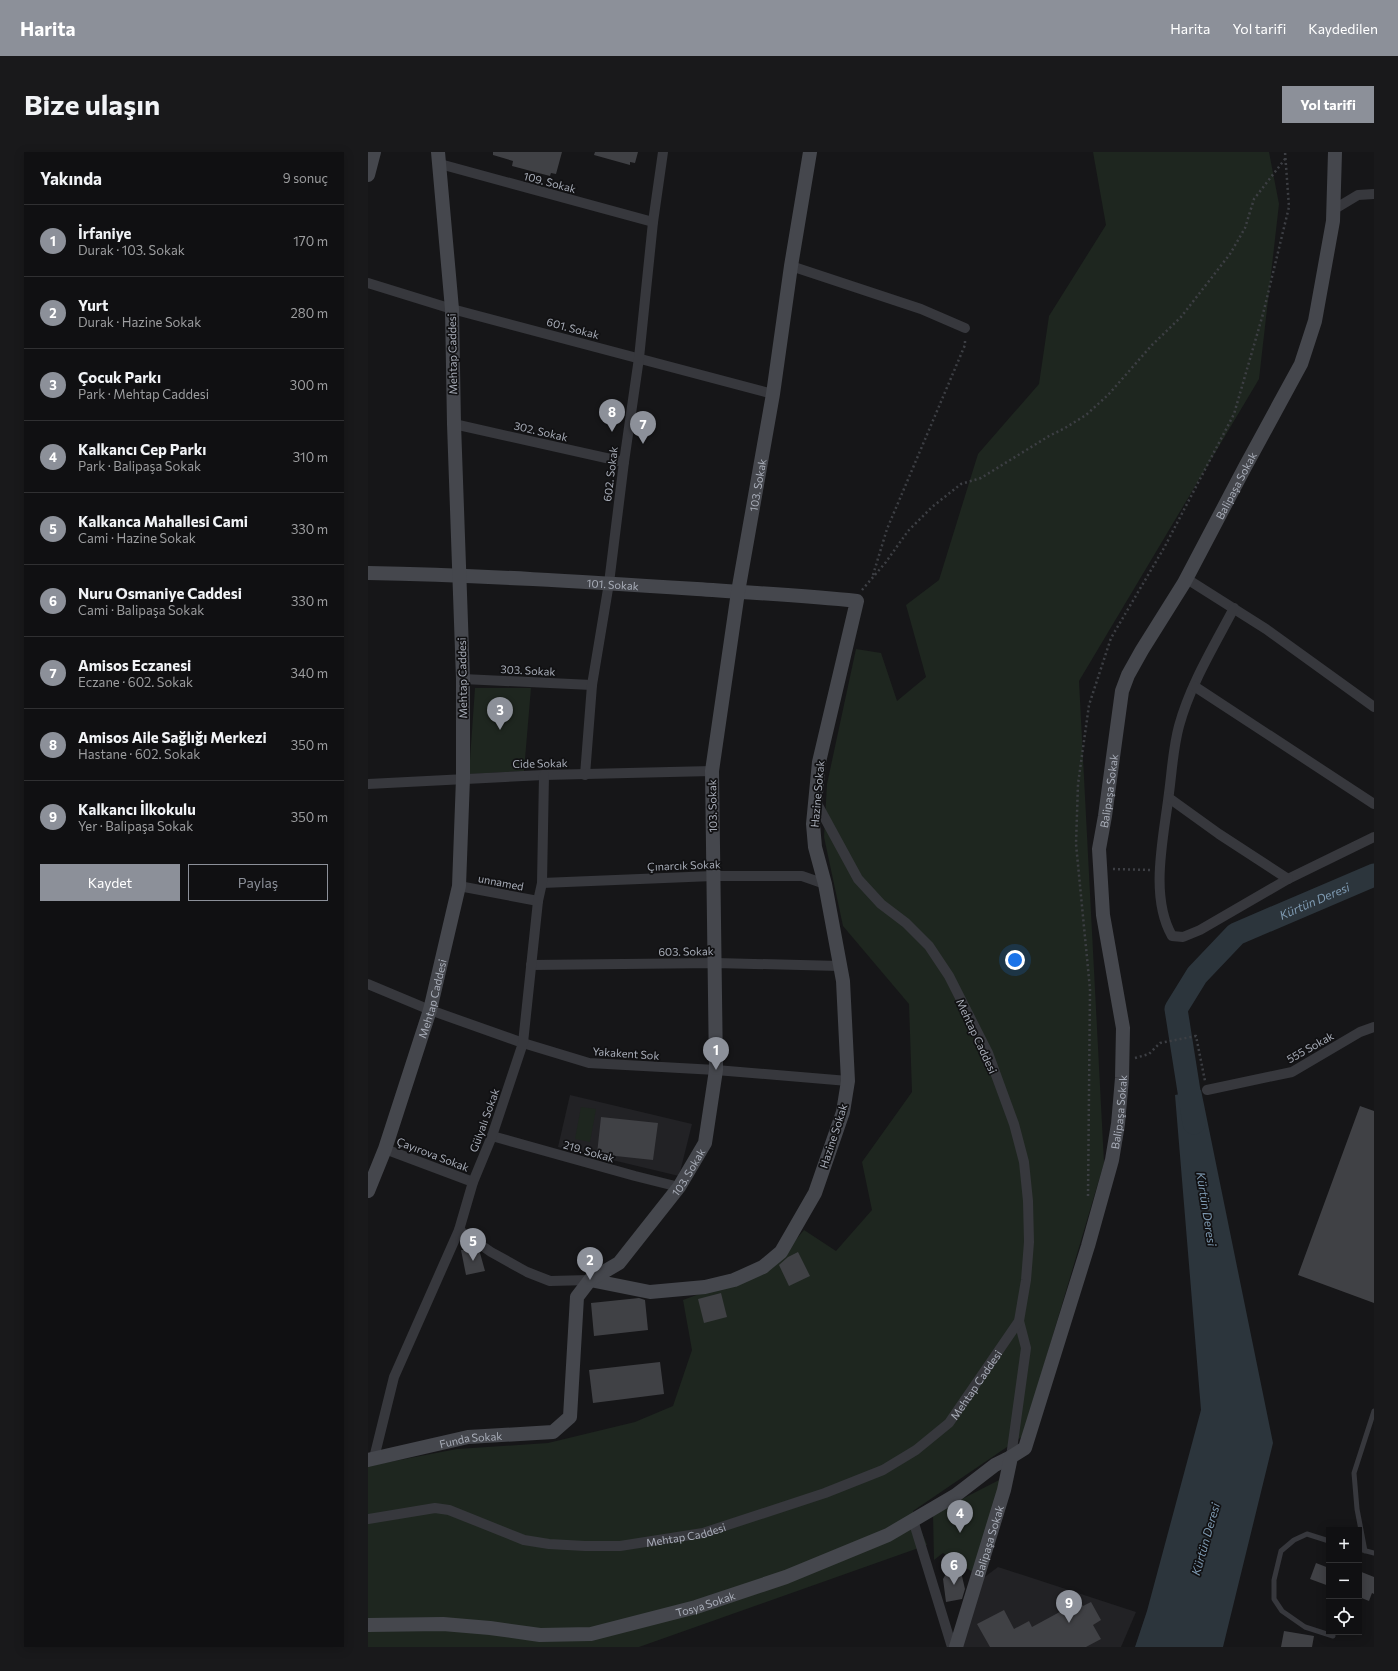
<!DOCTYPE html>
<html lang="tr">
<meta charset="utf-8">
<style>
body{margin:0;font-family:Commissioner,sans-serif;background:#19191b;color:#f1f3f6}
.controls{position:absolute;right:12px;bottom:12px;display:grid;overflow:hidden;border-radius:0px;box-shadow:0 2px 10px #0003}
.controls button{width:36px;height:36px;display:grid;place-items:center;padding:0;border:0;border-bottom:1px solid #303032;background:#101012;color:#f1f3f6;font:20px sans-serif}
.you{position:absolute;left:647px;top:808px;width:14px;height:14px;margin:-10px;border:3px solid #fff;border-radius:50%;background:#1a73e8;box-shadow:0 0 0 6px #1a73e833}
.badge{display:grid;place-items:center;width:26px;height:26px;border-radius:50%;background:#8c9099;color:#fff;font-size:13px;font-weight:700}
.pin{position:absolute;translate:-50% -33px;filter:drop-shadow(0 1px 2px #0008)}
.pin::after{content:'';position:absolute;top:21px;width:14px;height:12px;background:inherit;clip-path:polygon(0 0,100% 0,50% 100%)}
.list{margin:0;padding:0;list-style:none}
h2{display:flex;justify-content:space-between;align-items:center;height:52px;margin:0;padding:0 16px;font-size:17px}
h2 small{font-size:13px;font-weight:400;color:#9c9d9f}
.list li{display:grid;grid-template-columns:26px 1fr auto;gap:12px;align-items:center;box-sizing:border-box;height:72px;padding:0 16px;border-top:1px solid #303032}
.list b{display:block;font-size:15px;white-space:nowrap}
.list p{margin:0;font-size:13px;white-space:nowrap;color:#9c9d9f}
.list em{font-size:13px;font-style:normal;color:#9c9d9f}
.actions{display:flex;gap:8px;padding:12px 16px}
.actions a{flex:1;padding:9px 0;border:1px solid #8c9099;border-radius:0px;text-align:center;font-size:14px;color:#8c9099}
.actions .main{background:#8c9099;color:#fff}
.icon{flex:none;width:22px;height:22px;fill:none;stroke:currentColor;stroke-width:2;stroke-linecap:round;stroke-linejoin:round}
.map{position:relative;flex:none;width:1006px;height:1495px;overflow:hidden;border-radius:0px}
header{display:flex;align-items:center;gap:24px;box-sizing:border-box;height:56px;padding:0 20px;background:#8c9099;color:#fff}
header strong{font-size:19px}
nav{display:flex;gap:22px;margin-inline-start:auto;font-size:14px}
.intro{display:flex;align-items:center;justify-content:space-between;box-sizing:border-box;height:96px;padding:0 24px}
h1{margin:0;font-size:28px}
.button{padding:10px 18px;border-radius:0px;background:#8c9099;color:#fff;font-size:14px;font-weight:700}
main{display:flex;gap:24px;padding:0 24px}
aside{flex:1;background:#101012;border-radius:0px;box-shadow:0 2px 10px #0003}
.map>svg:first-child{display:block}
</style>
<header>
<strong>Harita</strong>
<nav><a>Harita</a><a>Yol tarifi</a><a>Kaydedilen</a></nav>
</header>
<div class="intro"><h1>Bize ulaşın</h1><a class="button">Yol tarifi</a></div>
<main>
<aside>
<h2>Yakında<small>9 sonuç</small></h2>
<ul class="list">
<li><span class="badge">1</span><div><b>İrfaniye</b><p>Durak · 103. Sokak</p></div><em>170 m</em></li>
<li><span class="badge">2</span><div><b>Yurt</b><p>Durak · Hazine Sokak</p></div><em>280 m</em></li>
<li><span class="badge">3</span><div><b>Çocuk Parkı</b><p>Park · Mehtap Caddesi</p></div><em>300 m</em></li>
<li><span class="badge">4</span><div><b>Kalkancı Cep Parkı</b><p>Park · Balipaşa Sokak</p></div><em>310 m</em></li>
<li><span class="badge">5</span><div><b>Kalkanca Mahallesi Cami</b><p>Cami · Hazine Sokak</p></div><em>330 m</em></li>
<li><span class="badge">6</span><div><b>Nuru Osmaniye Caddesi</b><p>Cami · Balipaşa Sokak</p></div><em>330 m</em></li>
<li><span class="badge">7</span><div><b>Amisos Eczanesi</b><p>Eczane · 602. Sokak</p></div><em>340 m</em></li>
<li><span class="badge">8</span><div><b>Amisos Aile Sağlığı Merkezi</b><p>Hastane · 602. Sokak</p></div><em>350 m</em></li>
<li><span class="badge">9</span><div><b>Kalkancı İlkokulu</b><p>Yer · Balipaşa Sokak</p></div><em>350 m</em></li>
</ul>
<div class="actions"><a class="main">Kaydet</a><a>Paylaş</a></div>
</aside>
<div class="map">
<svg width="1006" height="1495" viewBox="0 0 1006 1495">
<rect width="100%" height="100%" fill="#161618"/>
<path fill="#222225" d="M 202,943 L 324,972 L 311,1024 L 190,995 Z
M 630,1415 L 768,1460 L 753,1495 L 595,1495 L 594,1491 L 614,1427 Z"/>
<path fill="#1e261f" d="M 725,0 L 901,0 L 911,52 L 891,227 L 711,529 L 736,1011 L 655,1284 L 545,1359 L 559,1393 L 271,1495 L 0,1495 L 0,1314 L 89,1297 L 180,1291 L 267,1270 L 305,1254 L 324,1198 L 315,1148 L 406,1114 L 436,1078 L 468,1099 L 504,1058 L 494,1010 L 544,940 L 541,852 L 475,774 L 456,685 L 459,632 L 488,497 L 513,501 L 529,549 L 558,525 L 538,453 L 571,428 L 610,302 L 671,232 L 681,164 L 738,73 Z
M 107,536 L 163,536 L 156,619 L 101,622 Z
M 213,955 L 228,957 L 222,990 L 207,987 Z
M 633,1327 L 606,1421 L 575,1401 L 566,1408 L 565,1362 Z"/>
<path fill="#2c353c" d="M 833,938 L 905,1291 L 855,1495 L 767,1495 L 779,1459 L 833,1258 L 807,943 Z"/>
<g fill="none" stroke-linecap="round" stroke-linejoin="round">
<path stroke="#2c353c" stroke-width="23" id="s1" d="M 826,971 L 808,857 L 829,823 L 868,782 L 1006,723"/>
</g>
<path fill="#404145" d="M 125,0 L 194,0 L 188,22 L 183,21 L 182,24 L 144,14 L 145,9 L 125,3 Z
M 227,0 L 270,0 L 267,11 L 262,10 L 262,13 L 226,3 Z
M 992,954 L 1006,959 L 1006,1151 L 930,1123 Z
M 233,965 L 290,971 L 285,1008 L 229,1002 Z
M 93,1098 L 108,1098 L 112,1101 L 117,1119 L 98,1123 Z
M 430,1100 L 442,1124 L 421,1134 L 411,1113 L 420,1105 Z
M 353,1141 L 359,1165 L 336,1171 L 330,1147 Z
M 271,1146 L 277,1148 L 280,1178 L 226,1184 L 223,1151 Z
M 292,1210 L 296,1242 L 225,1251 L 221,1218 Z
M 948,1411 L 961,1416 L 961,1434 L 942,1427 Z
M 587,1418 L 593,1420 L 597,1437 L 594,1447 L 578,1450 L 575,1427 L 579,1420 Z
M 991,1419 L 1006,1425 L 1006,1442 L 1004,1441 L 1001,1449 L 991,1445 Z
M 712,1449 L 715,1454 L 723,1450 L 733,1468 L 725,1473 L 733,1487 L 718,1495 L 622,1495 L 609,1472 L 636,1458 L 646,1477 L 661,1469 L 664,1475 Z
M 916,1479 L 946,1484 L 944,1495 L 913,1495 Z"/>
<g fill="none" stroke-linecap="round" stroke-linejoin="round">
<path stroke="#3d3f44" stroke-width="2.5" stroke-dasharray="2 3" stroke-linecap="butt" d="M 505,423 L 519,377 L 597,193 L 597,186
M 494,438 L 518,410 L 540,379 L 564,355 L 593,332 L 613,326 L 681,284 L 697,276 L 718,263 L 740,243 L 784,193 L 813,165 L 862,102 L 877,76 L 886,47 L 917,7
M 745,717 L 782,718
M 767,906 L 781,902 L 792,891 L 828,884 L 837,929
M 720,1044 L 722,837 L 708,692 L 710,632 L 721,553 L 743,486 L 796,396 L 866,262 L 895,162 L 921,55 L 917,0"/>
<path stroke="#37383d" stroke-width="5" d="M 961,1389 L 939,1382 L 926,1388 L 913,1399 L 906,1428 L 906,1447 L 914,1459 L 937,1475 L 965,1484
M 991,1397 L 1006,1401
M 997,1399 L 989,1357 L 986,1321 L 1006,1259"/>
<g stroke="#37383d" stroke-width="10">
<path d="M 72,12 L 285,70"/>
<path d="M 965,58 L 990,43 L 1006,42"/>
<path d="M 423,114 L 553,157 L 597,176"/>
<path d="M 0,131 L 84,157 L 405,242"/>
<path d="M 86,272 L 256,310"/>
<path d="M 819,427 L 898,477 L 1006,555"/>
<path d="M 866,456 C 846,494 822,533 811,574 C 805,596 804,619 801,641 C 796,684 781,744 804,784 L 815,785 L 832,778 L 920,727 L 1006,685"/>
<path d="M 95,527 L 224,533"/>
<path d="M 826,534 L 1006,652"/>
<path d="M 217,623 L 224,533 L 241,431 L 256,310 L 271,206 L 285,70 L 295,0"/>
<path d="M 0,632 L 176,623 L 344,619"/>
<path d="M 801,646 L 851,682 L 920,727"/>
<path d="M 174,731 L 345,724 L 434,724 L 457,732"/>
<path d="M 91,734 L 170,749"/>
<path d="M 163,813 L 348,811 L 472,814"/>
<path d="M 0,832 L 62,858 L 155,891 L 221,911 L 348,918 L 480,929"/>
<path d="M 839,938 L 924,920 L 992,880 L 1006,875"/>
<path d="M 124,984 L 267,1024 L 311,1035"/>
<path d="M 17,997 L 105,1030"/>
<path d="M 91,1078 L 123,1100 L 159,1120 L 182,1129 L 222,1128"/>
<path d="M 643,1305 L 658,1196 L 651,1169"/>
<path d="M 6,1306 L 26,1225 L 91,1078 L 105,1030 L 124,984 L 155,891 L 170,749 L 174,731 L 176,623"/>
<path id="s2" d="M 0,1367 L 67,1356 L 81,1358 L 156,1388 L 181,1392 L 217,1394 L 252,1394 L 335,1381 L 457,1341 L 515,1318 L 548,1298 L 581,1271 L 651,1169 L 658,1128 L 661,1090 L 660,1049 L 656,1010 L 646,972 L 620,901 L 581,824 L 561,794 L 538,771 L 513,752 L 490,727 L 447,648"/>
<path d="M 545,1368 L 584,1495"/>
</g>
<g stroke="#45474d" stroke-width="14">
<path d="M 0,23 L 6,0"/>
<path id="s3" d="M 0,421 C 110,423 220,430 329,437 C 383,441 436,443 489,449 L 451,610 L 445,672 L 447,695 L 457,732 L 475,829 L 480,929 L 475,960 L 447,1041 L 413,1100 L 395,1115 L 366,1128 L 337,1135 L 282,1140 L 222,1128"/>
<path id="s4" d="M 0,1039 L 17,997 L 62,858 L 91,734 L 95,626 L 95,527 L 86,272 L 84,157 L 70,0"/>
<path id="s5" d="M 0,1308 L 100,1285 L 185,1280 L 202,1265 L 209,1145 L 222,1128 L 251,1111 L 311,1035 L 337,991 L 348,918 L 344,619 L 370,440 L 405,242 L 423,114 L 442,0"/>
<path id="s6" d="M 0,1473 L 75,1472 L 122,1476 L 172,1483 L 223,1482 L 328,1455 L 418,1425 L 520,1383 L 588,1343 L 627,1313 L 643,1305"/>
<path id="s7" d="M 588,1495 L 636,1338 L 643,1305 L 657,1296 L 720,1094 L 744,1008 L 750,972 L 754,926 L 755,876 L 735,763 L 731,697 L 737,664 L 754,539 L 760,523 L 774,498 L 816,431 L 877,315 L 933,212 L 947,169 L 965,69 L 967,0"/>
</g>
</g>
<g text-anchor="middle" dominant-baseline="central" stroke-width="3.5" stroke-linejoin="round" paint-order="stroke">
<g font-size="11" fill="#a8adb8" stroke="#111113">
<text transform="translate(182 30) rotate(15)">109. Sokak</text>
<text transform="translate(205 176) rotate(15)">601. Sokak</text>
<text transform="translate(84 202) rotate(-91)">Mehtap Caddesi</text>
<text transform="translate(173 279) rotate(13)">302. Sokak</text>
<text transform="translate(242 322) rotate(-83)">602. Sokak</text>
<text stroke="none"><textPath href="#s5" startOffset="1196">103. Sokak</textPath></text>
<text stroke="none"><textPath href="#s7" startOffset="1224">Balipaşa Sokak</textPath></text>
<text stroke="none"><textPath href="#s3" startOffset="245">101. Sokak</textPath></text>
<text transform="translate(160 518) rotate(3)">303. Sokak</text>
<text transform="translate(94 526) rotate(-91)">Mehtap Caddesi</text>
<text transform="translate(172 611) rotate(-1)">Cide Sokak</text>
<text stroke="none"><textPath href="#s7" startOffset="888">Balipaşa Sokak</textPath></text>
<text transform="translate(449 642) rotate(-85)">Hazine Sokak</text>
<text transform="translate(344 654) rotate(-91)">103. Sokak</text>
<text transform="translate(316 713) rotate(-2)">Çınarcık Sokak</text>
<text transform="translate(133 730) rotate(11)">unnamed</text>
<text transform="translate(318 799) rotate(-1)">603. Sokak</text>
<text stroke="none"><textPath href="#s4" startOffset="203">Mehtap Caddesi</textPath></text>
<text transform="translate(609 884) rotate(65)">Mehtap Caddesi</text>
<text transform="translate(942 895) rotate(-29)">555 Sokak</text>
<text transform="translate(258 901) rotate(4)">Yakakent Sok</text>
<text stroke="none"><textPath href="#s7" startOffset="564">Balipaşa Sokak</textPath></text>
<text transform="translate(116 968) rotate(-70)">Gülyalı Sokak</text>
<text transform="translate(465 984) rotate(-72)">Hazine Sokak</text>
<text transform="translate(221 999) rotate(16)">219. Sokak</text>
<text transform="translate(65 1002) rotate(21)">Çayırova Sokak</text>
<text stroke="none"><textPath href="#s5" startOffset="500">103. Sokak</textPath></text>
<text stroke="none"><textPath href="#s2" startOffset="662">Mehtap Caddesi</textPath></text>
<text stroke="none"><textPath href="#s5" startOffset="105">Funda Sokak</textPath></text>
<text stroke="none"><textPath href="#s2" startOffset="326">Mehtap Caddesi</textPath></text>
<text stroke="none"><textPath href="#s7" startOffset="111">Balipaşa Sokak</textPath></text>
<text stroke="none"><textPath href="#s6" startOffset="342">Tosya Sokak</textPath></text>
</g>
<g font-size="12" font-style="italic" fill="#7f9bb3" stroke="#111113">
<text stroke="none"><textPath href="#s1" startOffset="297">Kürtün Deresi</textPath></text>
<text transform="translate(839 1057) rotate(81)">Kürtün Deresi</text>
<text transform="translate(837 1387) rotate(-74)">Kürtün Deresi</text>
</g>
</g>
</svg>
<div class="controls">
<button>+</button>
<button>−</button>
<button><svg class="icon" aria-label="locate" viewBox="0 0 24 24"><circle cx="12" cy="12" r="6"/><path d="M12 2v4M12 18v4M2 12h4M18 12h4"/></svg></button>
</div>
<div class="you"></div>
<div class="pin badge" style="left:348px;top:918px">1</div>
<div class="pin badge" style="left:222px;top:1128px">2</div>
<div class="pin badge" style="left:132px;top:578px">3</div>
<div class="pin badge" style="left:592px;top:1381px">4</div>
<div class="pin badge" style="left:105px;top:1109px">5</div>
<div class="pin badge" style="left:586px;top:1433px">6</div>
<div class="pin badge" style="left:275px;top:292px">7</div>
<div class="pin badge" style="left:244px;top:280px">8</div>
<div class="pin badge" style="left:701px;top:1471px">9</div>
</div>
</main>
